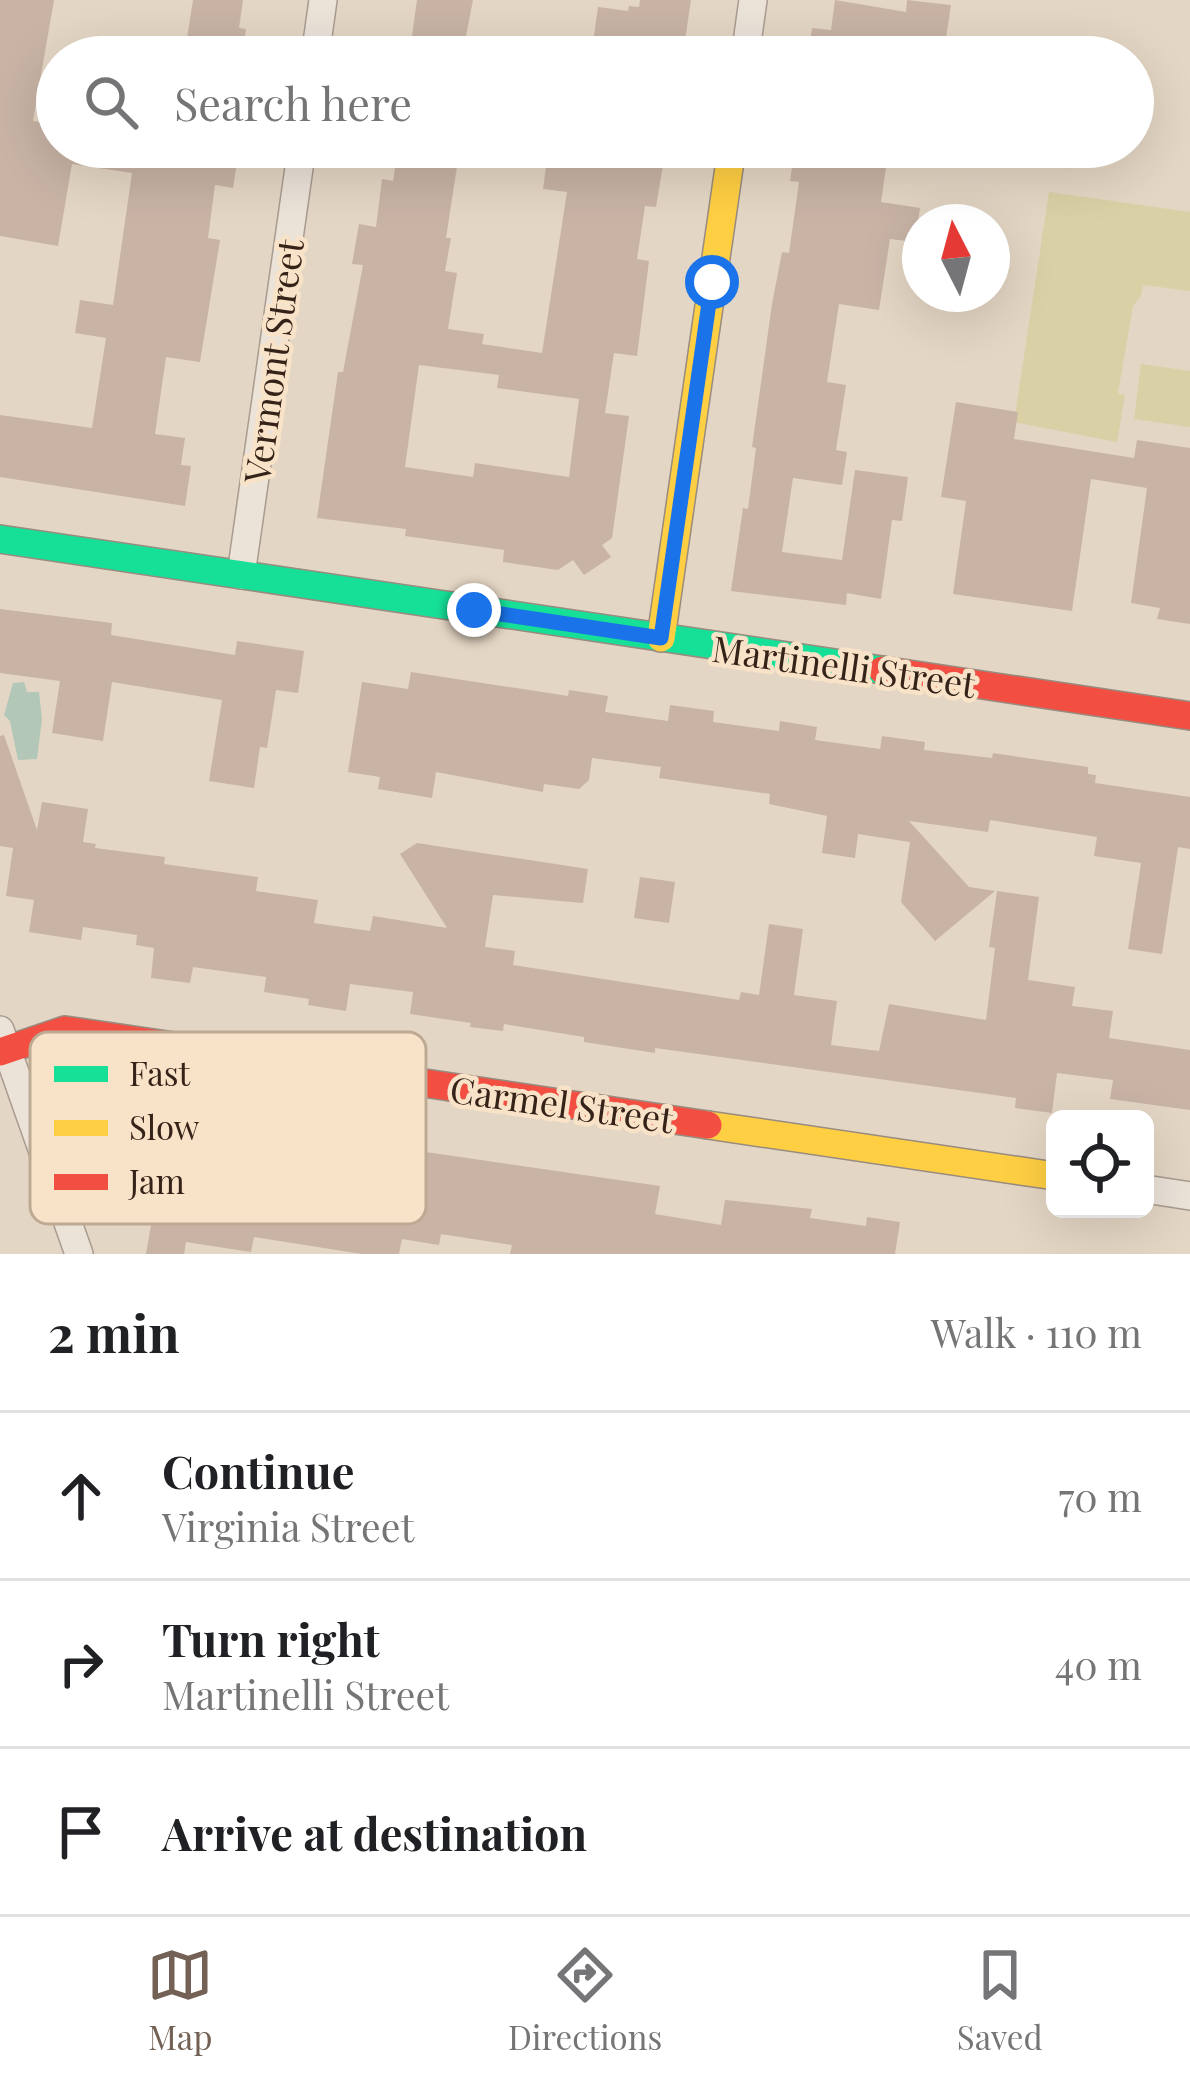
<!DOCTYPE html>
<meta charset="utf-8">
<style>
body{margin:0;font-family:"Playfair Display",serif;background:#f2f2f2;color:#202124}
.controls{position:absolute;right:36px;bottom:36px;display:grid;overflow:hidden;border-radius:18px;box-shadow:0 12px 48px #0002}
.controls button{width:108px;height:108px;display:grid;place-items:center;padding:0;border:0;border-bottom:3px solid #e0e0e0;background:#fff;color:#202124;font:60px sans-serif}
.compass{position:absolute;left:902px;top:204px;width:108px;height:108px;border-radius:50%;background:#fff;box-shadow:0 12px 48px #0002;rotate:354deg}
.stop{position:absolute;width:36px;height:36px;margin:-27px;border:9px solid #1a73e8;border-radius:50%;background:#fff}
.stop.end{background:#1a73e8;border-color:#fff;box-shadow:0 3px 12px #0008}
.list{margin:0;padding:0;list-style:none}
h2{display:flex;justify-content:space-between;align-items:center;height:156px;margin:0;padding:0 48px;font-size:51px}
h2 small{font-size:39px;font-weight:400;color:#757577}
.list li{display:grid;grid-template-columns:78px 1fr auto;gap:36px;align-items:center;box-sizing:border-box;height:168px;padding:0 48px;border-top:3px solid #e0e0e0}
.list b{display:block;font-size:45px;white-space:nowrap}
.list p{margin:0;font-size:39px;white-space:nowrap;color:#757577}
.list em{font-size:39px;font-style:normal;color:#757577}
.icon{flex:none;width:66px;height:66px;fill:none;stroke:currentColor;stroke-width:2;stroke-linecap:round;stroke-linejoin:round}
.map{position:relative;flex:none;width:1190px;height:1254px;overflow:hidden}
.search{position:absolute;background:#fff;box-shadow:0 12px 48px #0002;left:36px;right:36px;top:36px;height:132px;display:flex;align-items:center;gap:30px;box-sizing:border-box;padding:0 42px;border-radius:66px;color:#757577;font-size:45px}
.sheet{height:660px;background:#fff}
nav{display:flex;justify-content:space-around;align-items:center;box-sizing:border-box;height:168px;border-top:3px solid #e0e0e0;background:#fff;font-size:33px;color:#757577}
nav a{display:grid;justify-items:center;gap:6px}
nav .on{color:#726154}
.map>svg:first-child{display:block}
</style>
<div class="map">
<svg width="1190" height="1254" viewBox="0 0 1190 1254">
<rect width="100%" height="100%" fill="#e4d6c4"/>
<path fill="#d9d1a5" d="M 1049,192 L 1190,212 L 1190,291 L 1143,285 L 1141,296 L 1133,306 L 1118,393 L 1125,395 L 1117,442 L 1014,422 Z
M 1141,364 L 1190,371 L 1190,427 L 1134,419 Z"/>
<path fill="#b2c7b7" d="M 24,682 L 27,692 L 39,692 L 42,719 L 37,759 L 18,760 L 10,721 L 4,715 L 13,683 Z"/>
<path fill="#c8b3a5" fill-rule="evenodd" d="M 0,0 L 54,0 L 33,121 L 57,124 L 57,147 L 230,147 L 229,155 L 238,156 L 233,188 L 215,185 L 208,238 L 220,240 L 200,362 L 166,357 L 155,434 L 185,438 L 181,465 L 191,466 L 185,506 L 0,477 L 0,415 L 92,428 L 106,338 L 75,333 L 80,300 L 113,305 L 132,173 L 72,164 L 58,246 L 0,236 Z
M 193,0 L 243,0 L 239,28 L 246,29 L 242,57 L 184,57 Z
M 417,0 L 473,0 L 462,57 L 409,57 Z
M 640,0 L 691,0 L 684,47 L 675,46 L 673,57 L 591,57 L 598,7 L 628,11 L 629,6 L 639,7 Z
M 835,0 L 906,12 L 907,0 L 951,5 L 945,45 L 892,38 L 901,41 L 900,57 L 808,57 L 812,28 L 831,30 Z
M 398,147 L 460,147 L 446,238 L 451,238 L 445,271 L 457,273 L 448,329 L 484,334 L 482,344 L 542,353 L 567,192 L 543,189 L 547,159 L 556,160 L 558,147 L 666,147 L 656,207 L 645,206 L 637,259 L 649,261 L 637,356 L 614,353 L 605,413 L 629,416 L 612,538 L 602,545 L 611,557 L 584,575 L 573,560 L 558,570 L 503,562 L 504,550 L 405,536 L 406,529 L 317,518 L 338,372 L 343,372 L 363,265 L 352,264 L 359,224 L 376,227 L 382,179 L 393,181 ZM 419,365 L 499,375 L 497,388 L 579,399 L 569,477 L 475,463 L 473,477 L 405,467 Z
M 795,147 L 889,147 L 881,202 L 920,208 L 915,242 L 890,239 L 879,310 L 839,304 L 827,382 L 846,385 L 836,450 L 847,452 L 842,485 L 793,478 L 782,552 L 842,560 L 855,470 L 908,477 L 902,521 L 892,520 L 881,599 L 847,593 L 846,605 L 731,591 L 743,508 L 748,509 L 756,448 L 752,447 L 772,304 L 782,252 L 789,253 L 799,182 L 790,181 Z
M 956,402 L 1018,412 L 1014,439 L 1134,458 L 1137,440 L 1190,448 L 1190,624 L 1157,619 L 1160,608 L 1131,603 L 1147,488 L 1091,479 L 1072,611 L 953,594 L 966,501 L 941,497 Z
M 0,609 L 112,623 L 111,635 L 235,655 L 237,641 L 304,651 L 298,693 L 276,690 L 267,748 L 260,747 L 254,788 L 209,781 L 222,700 L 112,682 L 103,741 L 52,733 L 60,681 L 0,673 Z
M 411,672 L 568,696 L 569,690 L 608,696 L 605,712 L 668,721 L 670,705 L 714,711 L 713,722 L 779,731 L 780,721 L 817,727 L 815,740 L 880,749 L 882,736 L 925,742 L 924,750 L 992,758 L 993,753 L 1088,767 L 1088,774 L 1096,775 L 1095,783 L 1190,797 L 1190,849 L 1178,847 L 1162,954 L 1128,949 L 1141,863 L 1094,856 L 1097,837 L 990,820 L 988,832 L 909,821 L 969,887 L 995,891 L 935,941 L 901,902 L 910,842 L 858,834 L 855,858 L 822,853 L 827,816 L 769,804 L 770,794 L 659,778 L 661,767 L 592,758 L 589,780 L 579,789 L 544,784 L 543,792 L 436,772 L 432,798 L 378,789 L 380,777 L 348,772 L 362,682 L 408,689 Z
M 4,735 L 37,830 L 42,802 L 88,809 L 83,842 L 96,844 L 95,848 L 165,857 L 164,864 L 258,877 L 256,891 L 318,900 L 314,923 L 370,931 L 373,916 L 447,928 L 400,854 L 417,843 L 588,869 L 583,903 L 493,895 L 485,947 L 515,951 L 513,965 L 739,1000 L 741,992 L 759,995 L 769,924 L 803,929 L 794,995 L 837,1001 L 831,1045 L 879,1051 L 889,1004 L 986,1020 L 995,948 L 989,947 L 997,891 L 1039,897 L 1028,980 L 1075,987 L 1072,1006 L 1113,1011 L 1109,1038 L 1190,1050 L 1190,1110 L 1110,1099 L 1113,1080 L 1057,1073 L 1052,1113 L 1015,1108 L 1016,1098 L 655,1048 L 655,1053 L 623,1048 L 584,1042 L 584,1037 L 504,1024 L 503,1031 L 470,1027 L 471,1023 L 410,1014 L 413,992 L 350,984 L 346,1011 L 308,1005 L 309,999 L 264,992 L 266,977 L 193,967 L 190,983 L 151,978 L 154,948 L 136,945 L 137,935 L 83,927 L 81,940 L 29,932 L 34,900 L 6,896 L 13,848 L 0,846 L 0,736 Z
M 640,877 L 675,882 L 669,923 L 634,918 Z
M 143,1111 L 660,1186 L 655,1214 L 721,1225 L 725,1200 L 812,1209 L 810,1218 L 866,1226 L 867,1217 L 900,1222 L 895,1254 L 510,1254 L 512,1245 L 441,1234 L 439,1245 L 402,1239 L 399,1254 L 362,1254 L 254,1237 L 251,1252 L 186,1242 L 184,1254 L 146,1254 L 151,1225 L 128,1221 Z"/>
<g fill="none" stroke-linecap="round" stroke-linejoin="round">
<g stroke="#a89b8f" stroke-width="30">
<path id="street" d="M 315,57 L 323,0
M 745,57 L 753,0
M 241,575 L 302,147
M 0,1030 L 79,1254
M 1145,1189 L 1190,1196"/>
</g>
<g stroke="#988b7f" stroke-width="30">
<path id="fast" d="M 0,539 L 882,670"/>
</g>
<g stroke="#988b7f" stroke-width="30">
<path id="slow" d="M 661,638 L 732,147
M 708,1125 L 1055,1176"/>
</g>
<g stroke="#988b7f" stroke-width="30">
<path id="jam" d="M 882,670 L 1190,716
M 0,1052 L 65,1030 L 708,1125"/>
</g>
<use href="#street" stroke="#ebe2d8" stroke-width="27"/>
<use href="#fast" stroke="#16e098" stroke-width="27"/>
<use href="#slow" stroke="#ffcf43" stroke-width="27"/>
<use href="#jam" stroke="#f24e42" stroke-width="27"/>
</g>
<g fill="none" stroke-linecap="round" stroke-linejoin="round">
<path stroke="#1a73e8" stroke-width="15" d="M 474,610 L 661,638 L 712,282"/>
</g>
<g text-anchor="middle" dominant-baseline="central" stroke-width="9" stroke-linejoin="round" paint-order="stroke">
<g font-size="36" fill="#352218" stroke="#f8e3c8">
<text transform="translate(272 361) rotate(-82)">Vermont Street</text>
<text transform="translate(844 665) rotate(8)">Martinelli Street</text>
<text transform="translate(562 1103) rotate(8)">Carmel Street</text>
</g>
</g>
<rect x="30" y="1032" width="396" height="192" rx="18" fill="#f8e3c8" stroke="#bea993" stroke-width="3"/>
<rect x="54" y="1066" width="54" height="16" fill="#16e098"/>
<rect x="54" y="1120" width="54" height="16" fill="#ffcf43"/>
<rect x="54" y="1174" width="54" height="16" fill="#f24e42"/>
<g font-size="33" fill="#352218">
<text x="129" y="1086">Fast</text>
<text x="129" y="1140">Slow</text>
<text x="129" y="1194">Jam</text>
</g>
</svg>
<div class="controls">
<button><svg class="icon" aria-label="locate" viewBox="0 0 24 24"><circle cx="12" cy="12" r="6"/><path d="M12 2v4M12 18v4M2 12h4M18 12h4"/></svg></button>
</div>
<svg class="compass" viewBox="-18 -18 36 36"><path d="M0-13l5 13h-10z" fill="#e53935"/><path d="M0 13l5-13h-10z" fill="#757577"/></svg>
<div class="stop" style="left:712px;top:282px"></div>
<div class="stop end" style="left:474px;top:610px"></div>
<div class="search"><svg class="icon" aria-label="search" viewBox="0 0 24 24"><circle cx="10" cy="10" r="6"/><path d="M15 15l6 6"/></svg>Search here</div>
</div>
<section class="sheet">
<h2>2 min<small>Walk · 110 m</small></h2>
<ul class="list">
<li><svg class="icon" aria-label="ahead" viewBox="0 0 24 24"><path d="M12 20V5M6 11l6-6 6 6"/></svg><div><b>Continue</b><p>Virginia Street</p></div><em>70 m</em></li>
<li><svg class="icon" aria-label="right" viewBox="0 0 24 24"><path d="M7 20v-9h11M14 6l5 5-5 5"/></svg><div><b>Turn right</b><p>Martinelli Street</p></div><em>40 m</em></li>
<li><svg class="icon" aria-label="arrive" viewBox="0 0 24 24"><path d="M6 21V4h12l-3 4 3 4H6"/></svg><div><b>Arrive at destination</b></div></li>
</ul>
</section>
<nav>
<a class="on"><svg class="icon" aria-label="map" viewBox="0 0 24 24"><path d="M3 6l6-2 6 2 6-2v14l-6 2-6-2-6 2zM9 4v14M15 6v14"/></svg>Map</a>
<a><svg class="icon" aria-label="directions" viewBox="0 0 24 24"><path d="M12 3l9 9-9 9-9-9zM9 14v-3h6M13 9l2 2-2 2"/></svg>Directions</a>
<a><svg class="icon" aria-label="saved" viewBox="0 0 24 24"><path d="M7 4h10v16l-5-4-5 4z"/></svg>Saved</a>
</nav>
